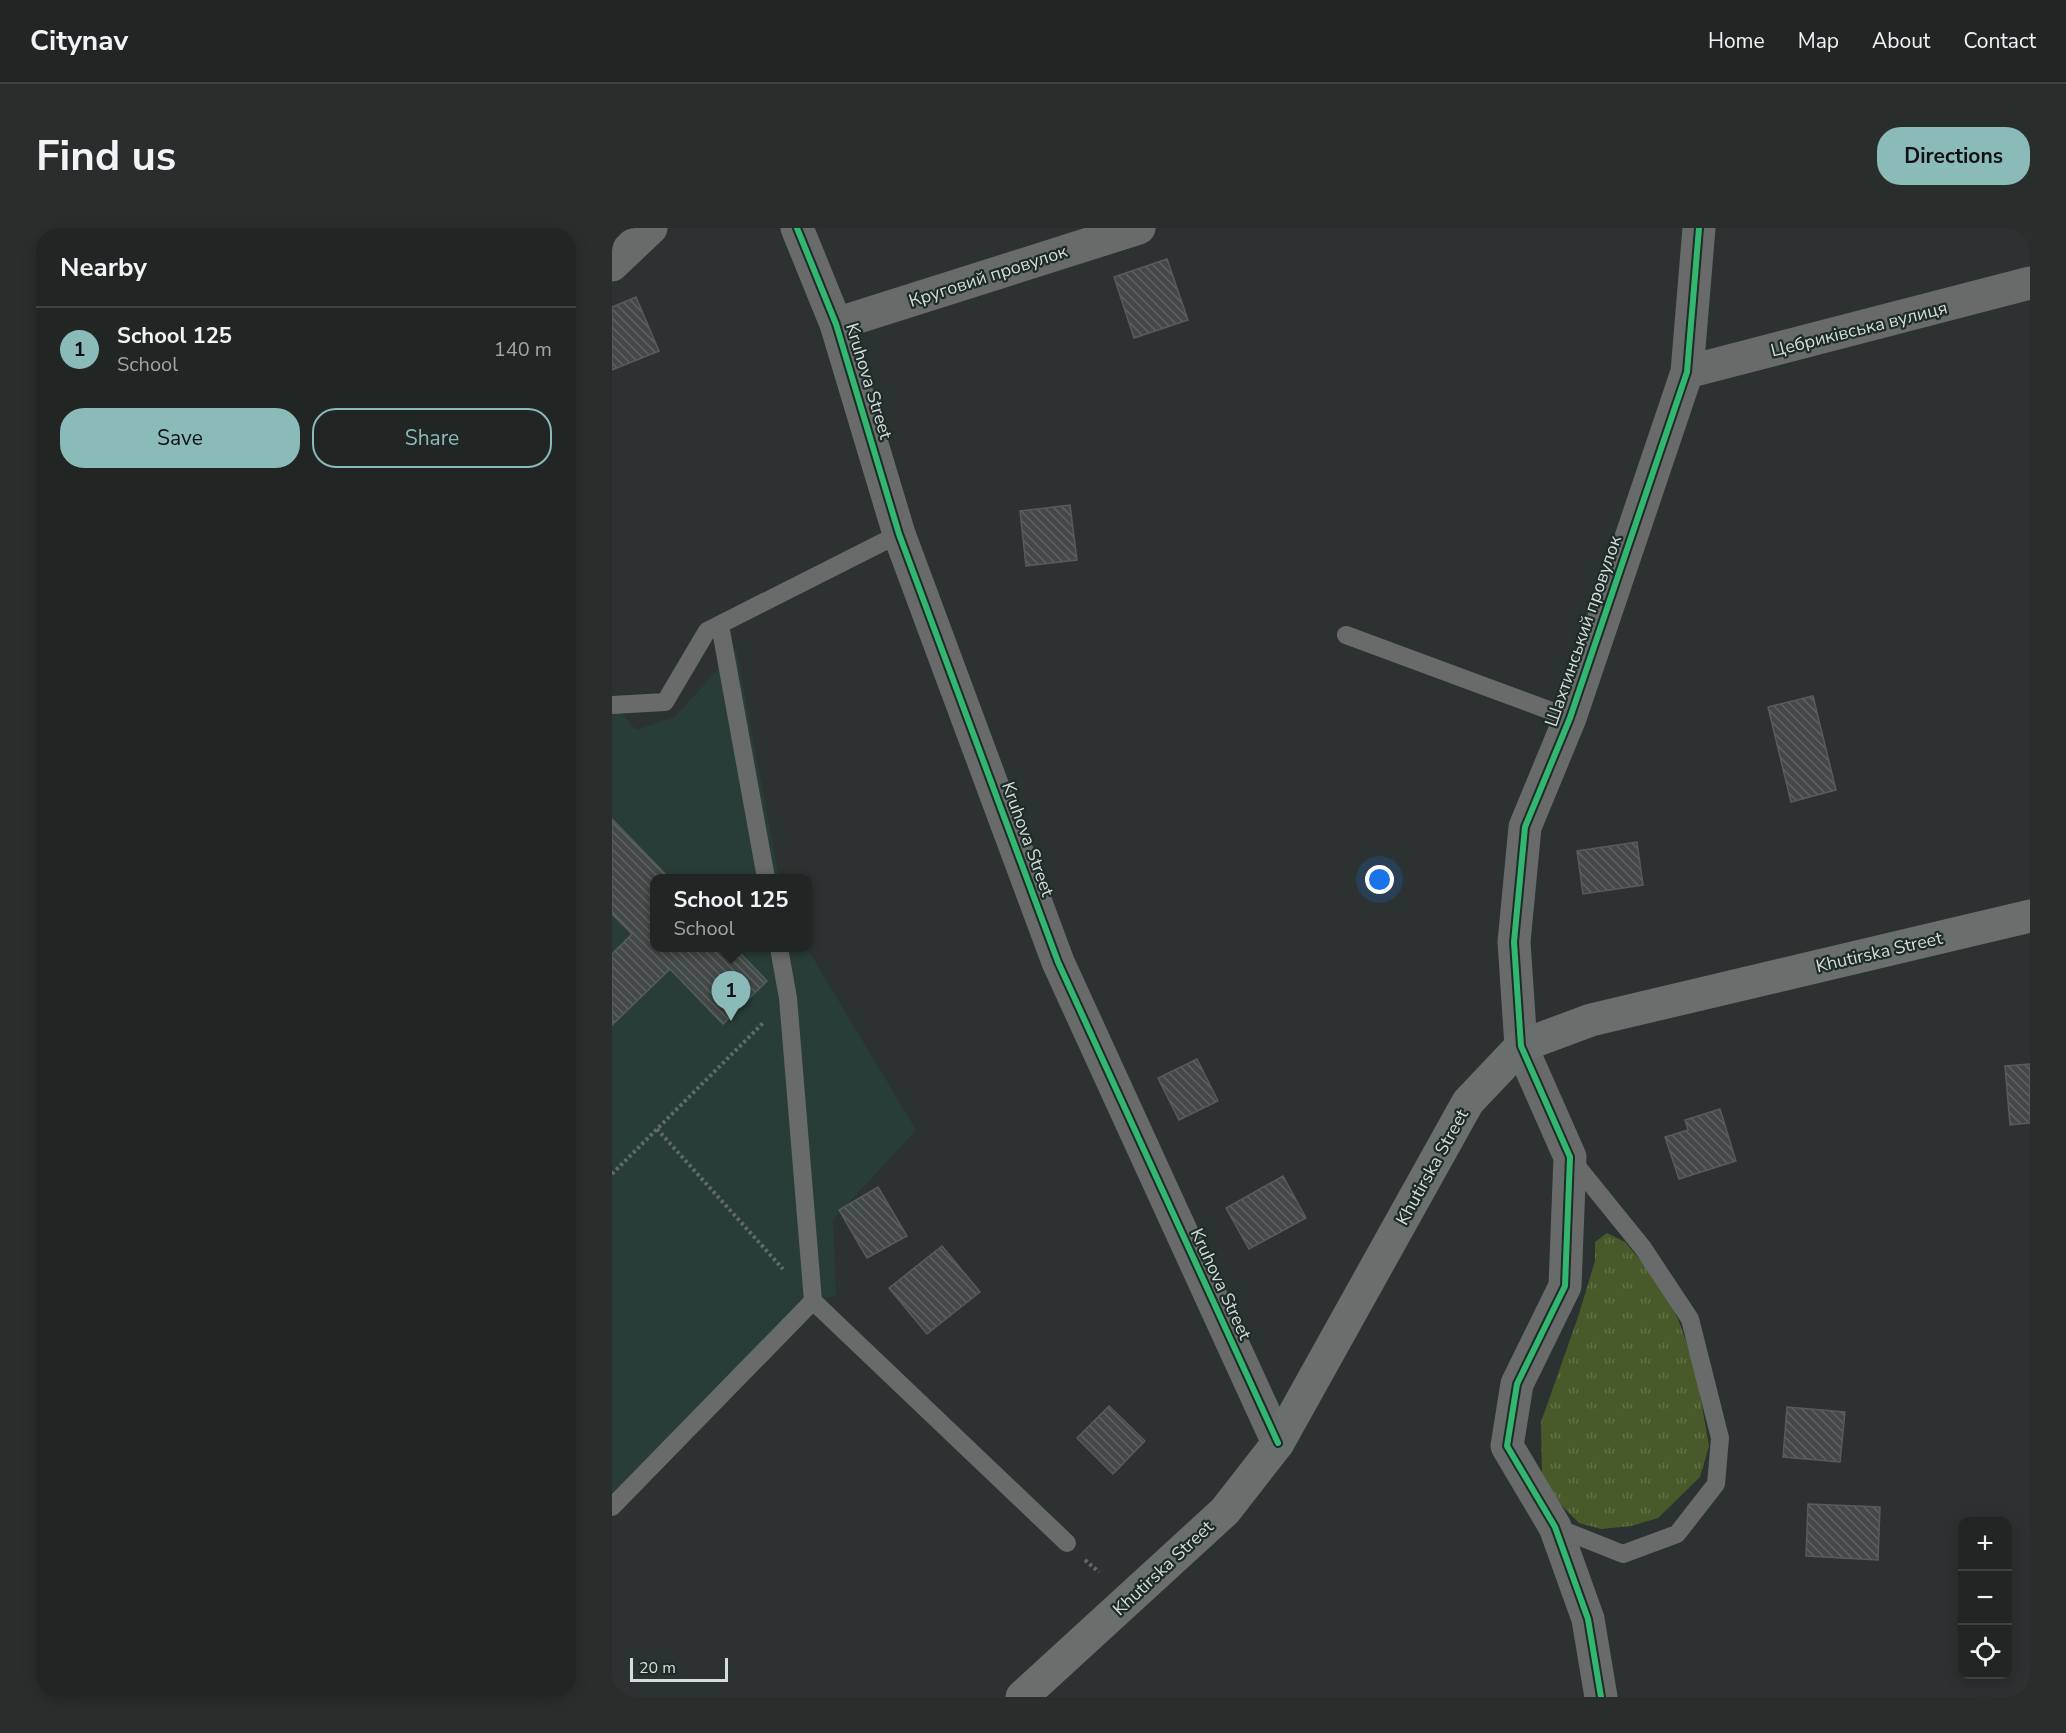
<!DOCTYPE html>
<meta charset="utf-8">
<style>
body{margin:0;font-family:"Nunito Sans",sans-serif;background:#292e2d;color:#f1f3f6}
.controls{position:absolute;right:18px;bottom:18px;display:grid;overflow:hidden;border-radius:12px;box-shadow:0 3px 15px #0003}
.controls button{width:54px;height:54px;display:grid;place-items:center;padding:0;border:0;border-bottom:2px solid #3e4342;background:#212625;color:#f1f3f6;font:30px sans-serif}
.scale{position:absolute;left:18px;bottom:15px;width:98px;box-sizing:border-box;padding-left:6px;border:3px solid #d5dddb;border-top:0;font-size:16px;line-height:21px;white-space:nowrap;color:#d5dddb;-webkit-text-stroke:4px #1e2c28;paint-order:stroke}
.you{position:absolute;left:768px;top:652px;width:21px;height:21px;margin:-15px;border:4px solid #fff;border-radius:50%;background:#1a73e8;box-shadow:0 0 0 9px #1a73e833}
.badge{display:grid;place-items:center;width:39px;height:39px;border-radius:50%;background:#8bbbb9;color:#111;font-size:20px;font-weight:700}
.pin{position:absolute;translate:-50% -50px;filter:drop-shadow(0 2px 3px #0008)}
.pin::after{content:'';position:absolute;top:32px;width:21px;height:18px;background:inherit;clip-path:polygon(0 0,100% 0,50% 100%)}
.popup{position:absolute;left:38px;top:646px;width:162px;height:78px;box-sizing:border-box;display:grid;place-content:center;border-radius:12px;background:#212625;filter:drop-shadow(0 2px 4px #0005);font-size:20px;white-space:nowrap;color:#a2a5a7}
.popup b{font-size:22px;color:#f1f3f6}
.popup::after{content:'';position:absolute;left:50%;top:100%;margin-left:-12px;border:12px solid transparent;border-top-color:#212625}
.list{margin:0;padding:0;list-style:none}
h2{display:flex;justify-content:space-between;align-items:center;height:78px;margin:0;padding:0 24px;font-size:26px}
h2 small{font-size:20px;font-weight:400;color:#a2a5a7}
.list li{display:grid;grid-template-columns:39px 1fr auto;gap:18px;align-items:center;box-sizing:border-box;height:84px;padding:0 24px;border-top:2px solid #3e4342}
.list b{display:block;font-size:22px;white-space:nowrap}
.list p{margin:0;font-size:20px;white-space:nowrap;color:#a2a5a7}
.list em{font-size:20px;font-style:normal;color:#a2a5a7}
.actions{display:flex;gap:12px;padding:18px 24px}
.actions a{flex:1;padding:14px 0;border:2px solid #8bbbb9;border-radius:24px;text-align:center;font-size:21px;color:#8bbbb9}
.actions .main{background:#8bbbb9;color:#111}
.icon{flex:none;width:33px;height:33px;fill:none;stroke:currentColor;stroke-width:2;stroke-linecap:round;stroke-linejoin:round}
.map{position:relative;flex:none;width:1418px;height:1469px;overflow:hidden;border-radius:24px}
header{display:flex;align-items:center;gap:36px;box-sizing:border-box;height:84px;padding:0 30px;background:#212625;border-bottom:2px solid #3e4342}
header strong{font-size:28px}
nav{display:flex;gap:33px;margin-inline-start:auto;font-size:21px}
.intro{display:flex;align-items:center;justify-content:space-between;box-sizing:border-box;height:144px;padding:0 36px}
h1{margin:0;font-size:42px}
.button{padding:15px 27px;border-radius:24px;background:#8bbbb9;color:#111;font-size:21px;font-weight:700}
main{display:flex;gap:36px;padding:0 36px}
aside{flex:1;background:#212625;border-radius:24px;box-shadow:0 3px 15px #0003}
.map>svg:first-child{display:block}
</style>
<header>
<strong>Citynav</strong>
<nav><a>Home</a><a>Map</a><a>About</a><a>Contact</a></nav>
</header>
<div class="intro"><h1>Find us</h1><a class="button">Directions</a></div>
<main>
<aside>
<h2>Nearby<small></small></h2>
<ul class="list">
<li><span class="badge">1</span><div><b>School 125</b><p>School</p></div><em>140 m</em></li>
</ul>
<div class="actions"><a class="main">Save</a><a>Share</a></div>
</aside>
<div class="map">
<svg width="1418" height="1469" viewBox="0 0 1418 1469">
<defs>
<pattern id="grass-tufts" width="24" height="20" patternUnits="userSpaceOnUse" patternTransform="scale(1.5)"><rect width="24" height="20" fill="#485a29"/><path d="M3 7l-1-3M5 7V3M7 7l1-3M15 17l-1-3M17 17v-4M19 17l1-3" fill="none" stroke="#627147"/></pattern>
<pattern id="building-back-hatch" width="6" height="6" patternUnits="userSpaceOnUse" patternTransform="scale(1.5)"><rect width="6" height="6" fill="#434948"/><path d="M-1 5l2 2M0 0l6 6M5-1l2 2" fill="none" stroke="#5d6362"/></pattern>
</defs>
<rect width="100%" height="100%" fill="#2c3231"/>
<path fill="#293d38" d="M 124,421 L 167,650 L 42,650 L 42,720 L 195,720 L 304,902 L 221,992 L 224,1068 L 201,1073 L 0,1279 L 0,474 L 24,502 L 63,489 Z"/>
<path fill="url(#grass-tufts)" d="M 995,1005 L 1013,1014 L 1048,1056 L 1066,1091 L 1083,1138 L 1097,1218 L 1088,1249 L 1046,1290 L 1019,1298 L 989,1301 L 967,1295 L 947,1275 L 930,1250 L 929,1194 L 966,1089 L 983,1033 L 983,1014 Z"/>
<path fill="url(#building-back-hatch)" stroke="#565c5c" stroke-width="1.5" d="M 555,31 L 576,92 L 522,110 L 502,49 Z
M 24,69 L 47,123 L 0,142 L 0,79 Z
M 458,277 L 465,332 L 414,338 L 408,283 Z
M 1201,468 L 1224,562 L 1179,574 L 1156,479 Z
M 0,591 L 57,650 L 42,650 L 42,720 L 123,720 L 155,753 L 111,796 L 58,741 L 0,797 L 0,726 L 20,706 L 0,686 Z
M 1025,614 L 1031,657 L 971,666 L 965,623 Z
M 585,831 L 606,873 L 567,892 L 546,850 Z
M 1418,836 L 1418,895 L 1398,897 L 1393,838 Z
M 1108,881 L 1124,933 L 1067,951 L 1053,909 L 1076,902 L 1073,892 Z
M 671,948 L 694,990 L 637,1021 L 614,980 Z
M 266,959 L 295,1008 L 255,1030 L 227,982 Z
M 330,1018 L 368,1064 L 315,1106 L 277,1060 Z
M 497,1178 L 533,1213 L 501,1246 L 465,1210 Z
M 1175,1179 L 1233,1184 L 1228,1234 L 1171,1229 Z
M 1196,1276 L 1268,1279 L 1266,1332 L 1194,1328 Z"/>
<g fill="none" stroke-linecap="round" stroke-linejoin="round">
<path stroke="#646867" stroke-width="4" stroke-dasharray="3 3" stroke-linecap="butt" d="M 45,901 L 171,1041
M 0,946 L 152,794
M 473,1332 L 487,1344"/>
<path stroke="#686b6a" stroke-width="18" d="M 108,397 L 154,650
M 734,407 L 958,490
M 0,477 L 53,474 L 95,403 L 287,306
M 167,720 L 176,770 L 201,1073 L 455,1315
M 0,1279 L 201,1073
M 943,1299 L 1011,1326 L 1065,1306 L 1104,1256 L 1108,1210 L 1078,1091 L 1031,1020 L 959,931"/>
<path stroke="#686b6a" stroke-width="33" d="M 185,0 L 224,96 L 287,306 L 446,734 L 666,1215
M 0,37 L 39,0
M 224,96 L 527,0
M 1075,144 L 1418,55
M 989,1469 L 976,1391 L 943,1299 L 895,1218 L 905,1156 L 953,1058 L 958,929 L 909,818 L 902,714 L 913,599 L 958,490 L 1075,144 L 1087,0"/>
<path stroke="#6a6e6c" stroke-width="33" d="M 410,1469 L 613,1283 L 666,1215 L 856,874 L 909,818 L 979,792 L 1418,688"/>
<g stroke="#1e2c28" stroke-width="10">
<path id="cycleway" d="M 185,0 L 224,96 L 287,306 L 446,734 L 666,1215
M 989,1469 L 976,1391 L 943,1299 L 895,1218 L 905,1156 L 953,1058 L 958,929 L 909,818 L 902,714 L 913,599 L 958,490 L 1075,144 L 1087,0"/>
</g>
<use href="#cycleway" stroke="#33b770" stroke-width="6"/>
</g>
<g text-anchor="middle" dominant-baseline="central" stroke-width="4.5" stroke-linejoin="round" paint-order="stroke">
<g font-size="18" fill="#d5dddb" stroke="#1e2c28">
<text transform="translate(376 48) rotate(-18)">Круговий провулок</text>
<text transform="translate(1247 101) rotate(-14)">Цебриківська вулиця</text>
<text transform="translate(257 153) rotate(73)">Kruhova Street</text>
<text transform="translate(971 403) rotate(-71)">Шахтинський провулок</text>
<text transform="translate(416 611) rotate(70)">Kruhova Street</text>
<text transform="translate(1267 724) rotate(-13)">Khutirska Street</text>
<text transform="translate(820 939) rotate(-61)">Khutirska Street</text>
<text transform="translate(609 1056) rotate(65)">Kruhova Street</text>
<text transform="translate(551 1340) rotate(-43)">Khutirska Street</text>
</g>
</g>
</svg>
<div class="controls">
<button>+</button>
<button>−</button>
<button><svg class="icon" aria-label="locate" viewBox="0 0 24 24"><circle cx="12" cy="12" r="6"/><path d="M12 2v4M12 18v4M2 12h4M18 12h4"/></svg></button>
</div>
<div class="scale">20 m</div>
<div class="you"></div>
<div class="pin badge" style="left:119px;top:793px">1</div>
<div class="popup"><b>School 125</b>School</div>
</div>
</main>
